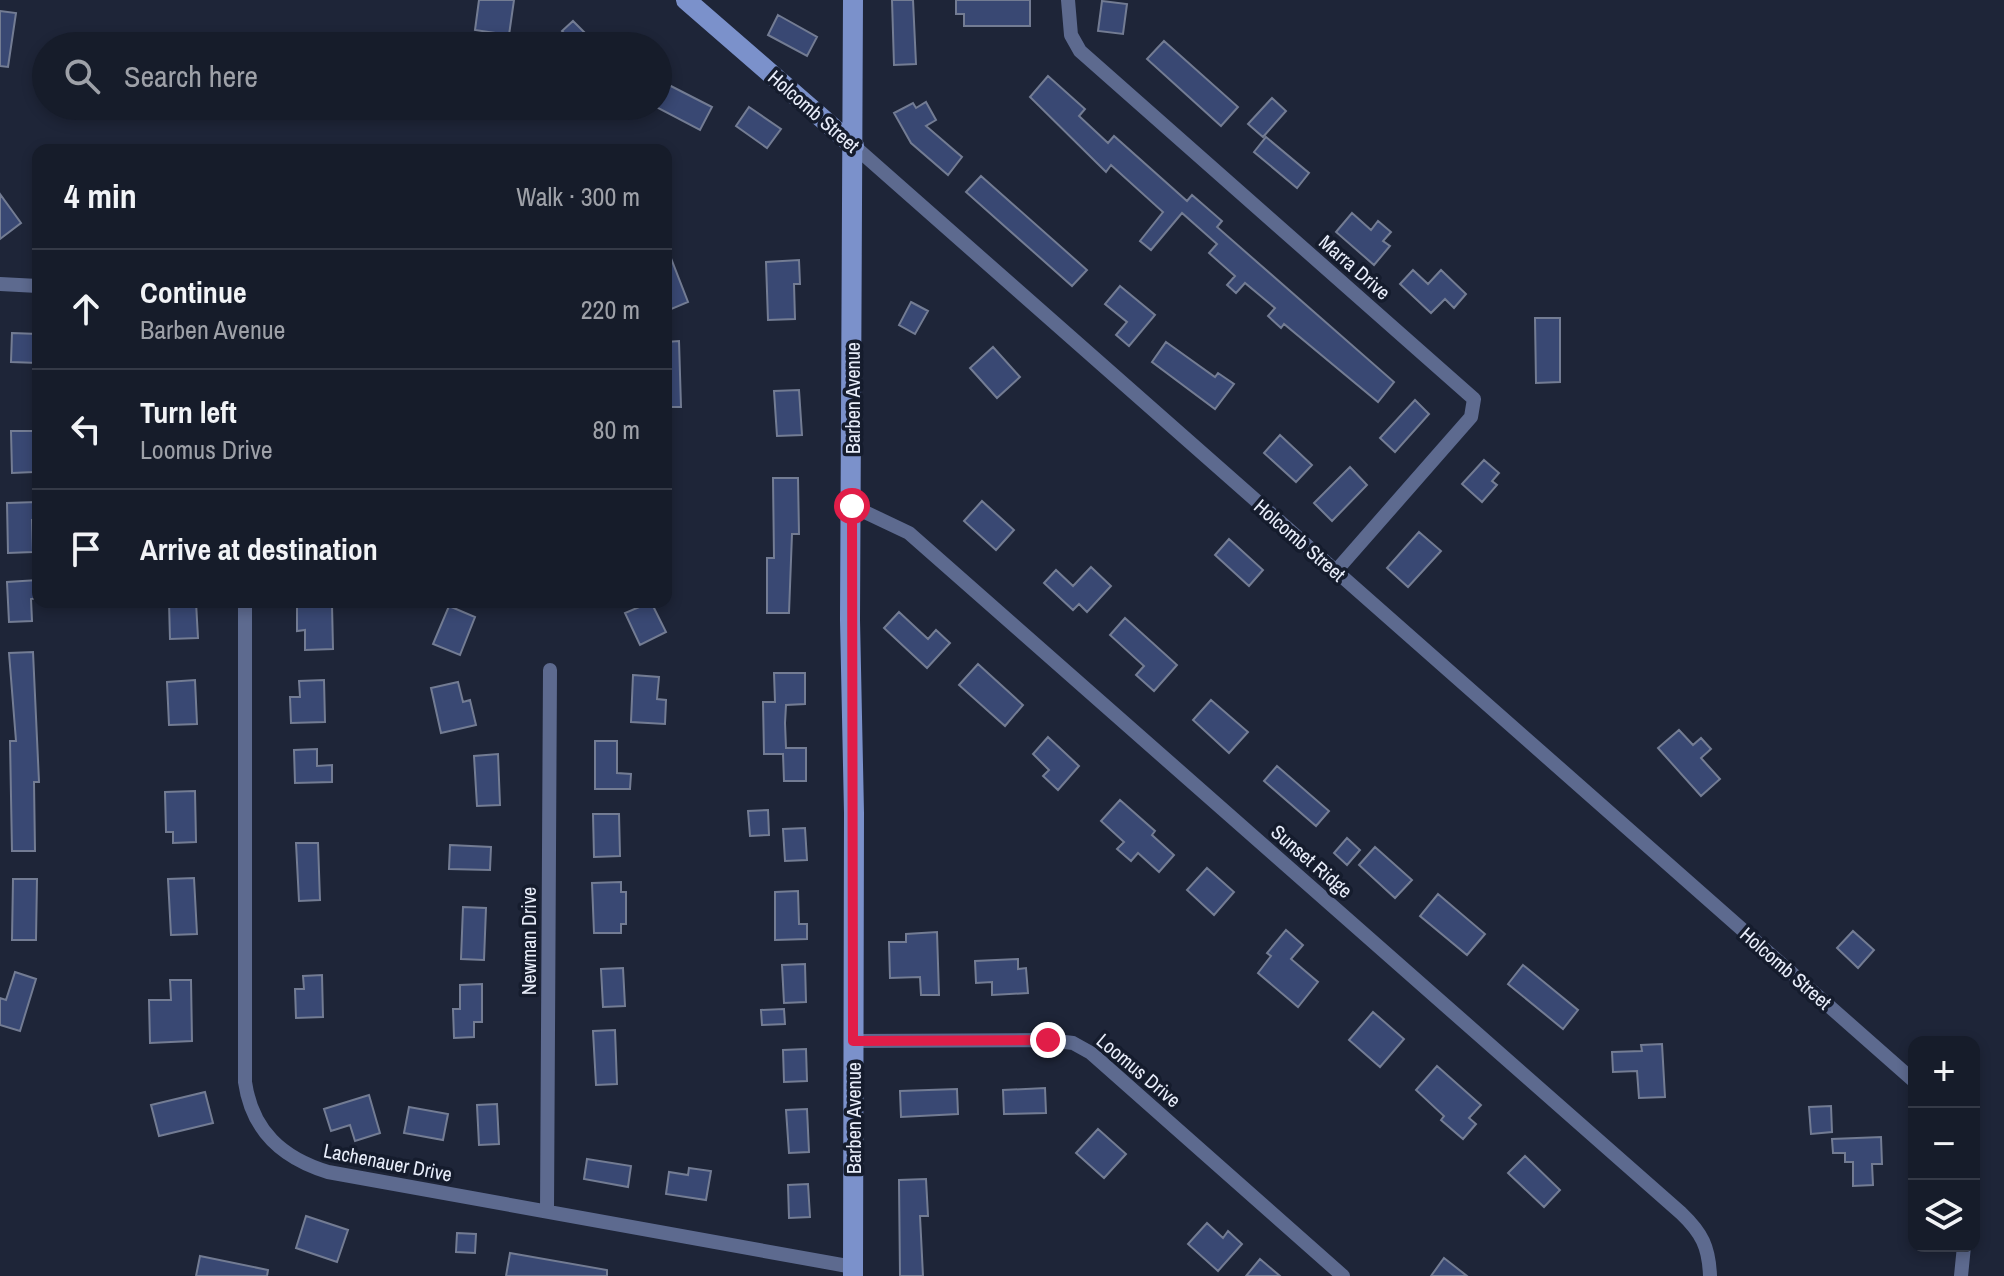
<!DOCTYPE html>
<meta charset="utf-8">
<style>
body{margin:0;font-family:"Archivo Narrow",sans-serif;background:#1f2532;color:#f1f3f6}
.controls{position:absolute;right:24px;bottom:24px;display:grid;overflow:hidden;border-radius:16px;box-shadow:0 4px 12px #0003}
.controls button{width:72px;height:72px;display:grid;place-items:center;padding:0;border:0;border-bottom:2px solid #353a47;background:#161c2a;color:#f1f3f6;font:40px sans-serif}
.stop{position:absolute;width:24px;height:24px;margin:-18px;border:6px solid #e11d48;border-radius:50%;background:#fff}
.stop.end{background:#e11d48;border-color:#fff;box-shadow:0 2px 8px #0008}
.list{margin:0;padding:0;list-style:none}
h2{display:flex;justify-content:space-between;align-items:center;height:104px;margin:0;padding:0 32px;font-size:34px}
h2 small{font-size:26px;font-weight:400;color:#9ea1a8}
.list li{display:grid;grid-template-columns:52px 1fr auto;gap:24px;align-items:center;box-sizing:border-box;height:120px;padding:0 32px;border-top:2px solid #353a47}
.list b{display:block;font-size:30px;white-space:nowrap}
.list p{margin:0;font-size:26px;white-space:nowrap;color:#9ea1a8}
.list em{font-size:26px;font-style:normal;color:#9ea1a8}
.icon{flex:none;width:44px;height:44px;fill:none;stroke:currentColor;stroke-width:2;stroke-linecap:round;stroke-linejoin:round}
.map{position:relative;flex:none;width:2004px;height:1276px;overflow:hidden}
.search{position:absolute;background:#161c2a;box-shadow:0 4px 12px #0003;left:32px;top:32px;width:640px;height:88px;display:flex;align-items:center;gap:20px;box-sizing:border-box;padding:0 28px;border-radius:44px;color:#9ea1a8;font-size:30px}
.panel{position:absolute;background:#161c2a;box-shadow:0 4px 12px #0003;left:32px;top:144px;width:640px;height:464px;border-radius:16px}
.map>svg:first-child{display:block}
</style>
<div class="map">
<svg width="2004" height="1276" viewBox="0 0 2004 1276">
<rect width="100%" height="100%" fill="#1e2538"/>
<path fill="#394873" stroke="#737c93" stroke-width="2" d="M 479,0 L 514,0 L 509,35 L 475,30 Z
M 892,0 L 913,0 L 916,64 L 894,65 Z
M 956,0 L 1030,0 L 1030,26 L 964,26 L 964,14 L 956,14 Z
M 1102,1 L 1127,4 L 1123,34 L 1098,31 Z
M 0,11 L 16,13 L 8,67 L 0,66 Z
M 778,15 L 817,37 L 807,56 L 768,35 Z
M 573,21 L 585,33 L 574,43 L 562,31 Z
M 1164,41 L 1238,107 L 1221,126 L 1147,59 Z
M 1048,76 L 1085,109 L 1079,116 L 1108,143 L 1114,136 L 1187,201 L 1192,195 L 1222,221 L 1217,227 L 1394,382 L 1378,402 L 1284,324 L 1281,328 L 1268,316 L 1275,308 L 1245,283 L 1236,293 L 1227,285 L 1235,276 L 1209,253 L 1217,244 L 1182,213 L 1151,250 L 1140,241 L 1163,212 L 1111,165 L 1106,172 L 1030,97 Z
M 663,82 L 712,107 L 700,130 L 658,108 L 658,92 Z
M 1272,98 L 1286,111 L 1263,137 L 1248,124 Z
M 926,102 L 936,120 L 926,126 L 962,157 L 948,175 L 911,143 L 894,113 L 913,103 L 916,108 Z
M 749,107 L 781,129 L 767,148 L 736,126 Z
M 1266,137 L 1309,173 L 1297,188 L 1254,152 Z
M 981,176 L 1087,270 L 1072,286 L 966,192 Z
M 0,194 L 21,223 L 0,239 Z
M 1352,213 L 1371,230 L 1378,221 L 1391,232 L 1383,241 L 1390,246 L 1374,265 L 1336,232 Z
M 667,248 L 688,302 L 669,310 L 666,302 Z
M 799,260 L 800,284 L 794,284 L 795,319 L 768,320 L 766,262 Z
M 1413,270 L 1428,284 L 1441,270 L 1466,294 L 1454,308 L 1445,299 L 1431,313 L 1400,284 Z
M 1120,286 L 1155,315 L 1129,346 L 1116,335 L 1127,322 L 1105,304 Z
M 911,302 L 928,311 L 915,334 L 899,325 Z
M 1535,318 L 1560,318 L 1560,382 L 1536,383 Z
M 12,333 L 38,334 L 38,363 L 11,362 Z
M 679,341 L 681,407 L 666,407 L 666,342 Z
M 1166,342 L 1215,377 L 1218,373 L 1234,384 L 1215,409 L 1152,362 Z
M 993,347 L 1020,377 L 997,398 L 970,368 Z
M 799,390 L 802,435 L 777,436 L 774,391 Z
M 1415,400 L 1429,414 L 1395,452 L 1380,438 Z
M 11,431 L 38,431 L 34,472 L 12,473 Z
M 1280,435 L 1312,465 L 1296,482 L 1264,453 Z
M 1484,460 L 1499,473 L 1492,481 L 1497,485 L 1482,502 L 1462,484 Z
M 1350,467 L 1367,485 L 1332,521 L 1314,503 Z
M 773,478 L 798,478 L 799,534 L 792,534 L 789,613 L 767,613 L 767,558 L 774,558 Z
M 982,501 L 1014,530 L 996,550 L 964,521 Z
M 37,502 L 38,520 L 32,520 L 33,552 L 8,553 L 7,503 Z
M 1419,532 L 1441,551 L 1408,587 L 1387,568 Z
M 1229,539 L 1263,570 L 1249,586 L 1215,555 Z
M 1091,567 L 1111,586 L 1087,612 L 1079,604 L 1073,610 L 1044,583 L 1056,570 L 1073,586 Z
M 38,580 L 38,598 L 31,599 L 32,621 L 9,622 L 7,582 Z
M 169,602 L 196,602 L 198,638 L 170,639 Z
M 651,602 L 666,632 L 640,645 L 625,613 Z
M 332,605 L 333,649 L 305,650 L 305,630 L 297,631 L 297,607 Z
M 449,606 L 475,617 L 460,655 L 433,644 Z
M 899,612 L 928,639 L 936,630 L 950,643 L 927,668 L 884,628 Z
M 1125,618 L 1177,665 L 1154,691 L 1136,675 L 1144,666 L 1110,635 Z
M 33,652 L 39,782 L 34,782 L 35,851 L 12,851 L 10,741 L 16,741 L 9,653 Z
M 978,664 L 1023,705 L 1005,726 L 959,685 Z
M 774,673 L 805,673 L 805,704 L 786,705 L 785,723 L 786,748 L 806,748 L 806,781 L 784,781 L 783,754 L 764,754 L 763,702 L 775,702 Z
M 633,675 L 659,677 L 657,699 L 666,700 L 665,724 L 631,722 Z
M 195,680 L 197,724 L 169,725 L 167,682 Z
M 324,680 L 325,722 L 291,723 L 290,697 L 300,697 L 299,681 Z
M 458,682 L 463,702 L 470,700 L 476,725 L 441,733 L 431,688 Z
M 1211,700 L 1248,732 L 1229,753 L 1193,720 Z
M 1679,730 L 1693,745 L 1701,738 L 1711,749 L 1701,758 L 1720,779 L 1701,796 L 1658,748 Z
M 1048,737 L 1079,766 L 1058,790 L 1043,776 L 1049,770 L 1033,754 Z
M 595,741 L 617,741 L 617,773 L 631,774 L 630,789 L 595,789 Z
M 317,749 L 317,766 L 332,765 L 332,782 L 295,783 L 294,750 Z
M 498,754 L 500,805 L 477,806 L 474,756 Z
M 1277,766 L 1329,811 L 1316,826 L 1264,781 Z
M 195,791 L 196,842 L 173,843 L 173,832 L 166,832 L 165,792 Z
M 1120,800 L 1155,831 L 1152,835 L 1174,855 L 1159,872 L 1138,853 L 1131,861 L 1117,849 L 1124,842 L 1101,821 Z
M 768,810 L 769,835 L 750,836 L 748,811 Z
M 593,814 L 619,814 L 620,856 L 594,857 Z
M 805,828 L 807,860 L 785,861 L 783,829 Z
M 1347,838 L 1360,850 L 1347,865 L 1334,853 Z
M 296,843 L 318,843 L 320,900 L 299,901 Z
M 450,845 L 491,847 L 490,870 L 449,869 Z
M 1375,847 L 1412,880 L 1395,898 L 1359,865 Z
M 1207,868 L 1234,892 L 1214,915 L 1187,890 Z
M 194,878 L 197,934 L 171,935 L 168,879 Z
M 13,879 L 37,879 L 36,940 L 12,940 Z
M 621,882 L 621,892 L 626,892 L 626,924 L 621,924 L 621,933 L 594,933 L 592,883 Z
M 798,891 L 799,924 L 807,924 L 807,939 L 775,940 L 775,892 Z
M 1438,894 L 1485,934 L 1467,955 L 1420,916 Z
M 463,907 L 486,908 L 484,960 L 461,959 Z
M 1286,930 L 1303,945 L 1291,959 L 1318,982 L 1298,1007 L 1258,973 L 1271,956 L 1267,953 Z
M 1853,931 L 1874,950 L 1858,968 L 1837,948 Z
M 937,932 L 939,995 L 921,995 L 920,977 L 890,978 L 889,942 L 906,942 L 906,934 Z
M 1018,959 L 1018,969 L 1026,968 L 1028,993 L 992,995 L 992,982 L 976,983 L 975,961 Z
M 805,964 L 806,1002 L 784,1003 L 782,965 Z
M 1523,965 L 1578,1010 L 1563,1029 L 1508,984 Z
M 623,968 L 625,1006 L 603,1007 L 601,969 Z
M 15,972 L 36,979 L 20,1031 L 0,1025 L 0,998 L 6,1000 Z
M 322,975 L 323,1017 L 296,1018 L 295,989 L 304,989 L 303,976 Z
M 170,980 L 191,980 L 192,1041 L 150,1043 L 149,1000 L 171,1000 Z
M 482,984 L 482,1022 L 474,1022 L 474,1037 L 454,1038 L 453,1009 L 460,1009 L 460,985 Z
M 784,1009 L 785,1024 L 762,1025 L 761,1010 Z
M 1373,1012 L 1404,1039 L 1380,1067 L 1349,1040 Z
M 615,1030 L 617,1084 L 596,1085 L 593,1031 Z
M 1662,1044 L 1665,1097 L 1639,1098 L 1637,1071 L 1613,1072 L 1612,1052 L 1642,1051 L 1641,1045 Z
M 806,1049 L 807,1081 L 784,1082 L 783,1050 Z
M 1437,1066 L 1481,1105 L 1469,1118 L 1476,1124 L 1463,1139 L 1441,1120 L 1444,1116 L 1416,1090 Z
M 1045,1088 L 1046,1113 L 1004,1114 L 1003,1090 Z
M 957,1089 L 958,1114 L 901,1117 L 900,1091 Z
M 205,1092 L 213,1123 L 159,1136 L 151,1105 Z
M 369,1095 L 380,1133 L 355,1141 L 350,1125 L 331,1131 L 324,1109 Z
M 497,1104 L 499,1144 L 479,1145 L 477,1105 Z
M 1831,1106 L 1832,1132 L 1811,1134 L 1809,1107 Z
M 409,1107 L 448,1114 L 443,1140 L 404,1133 Z
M 807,1109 L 809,1152 L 789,1153 L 786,1110 Z
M 1098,1129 L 1126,1154 L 1104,1178 L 1076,1153 Z
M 1881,1137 L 1882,1164 L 1872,1164 L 1873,1185 L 1853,1186 L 1853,1162 L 1845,1162 L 1845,1153 L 1833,1153 L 1832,1139 Z
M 1525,1156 L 1560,1190 L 1544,1207 L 1508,1173 Z
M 587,1159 L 631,1166 L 628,1187 L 584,1179 Z
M 689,1168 L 711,1171 L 706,1200 L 666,1194 L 669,1172 L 688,1175 Z
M 926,1179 L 928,1216 L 920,1216 L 923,1276 L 900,1276 L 899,1180 Z
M 808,1184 L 810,1217 L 789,1218 L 788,1185 Z
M 306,1216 L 348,1230 L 337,1262 L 296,1248 Z
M 1207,1223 L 1223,1238 L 1228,1231 L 1242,1244 L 1218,1271 L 1188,1244 Z
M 457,1233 L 476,1234 L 475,1253 L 456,1252 Z
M 510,1253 L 607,1270 L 607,1276 L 506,1276 Z
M 200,1256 L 268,1270 L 267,1276 L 196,1276 Z
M 1444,1258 L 1467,1276 L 1431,1276 Z
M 1260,1259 L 1280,1276 L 1246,1276 Z"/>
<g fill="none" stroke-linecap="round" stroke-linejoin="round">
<path stroke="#5d6a8f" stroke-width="14" d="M 1068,0 L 1071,35 L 1080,51 L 1474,399 L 1471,417 L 1335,572
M 854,146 L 1914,1081
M 0,284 L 38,286
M 852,506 L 909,533 L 1681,1213 C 1702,1233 1709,1247 1710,1276
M 245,602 L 245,1082 C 252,1131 282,1158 328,1172 L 853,1267
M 853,1041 L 1048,1040 L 1073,1043 L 1091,1053 L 1343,1276
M 547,1211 L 550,670
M 1961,1276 L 1964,1246"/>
<path stroke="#7b91cb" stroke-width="20" d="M 686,0 L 854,146
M 853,0 L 850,620 L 854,813 L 853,1276"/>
</g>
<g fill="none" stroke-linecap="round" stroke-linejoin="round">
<path stroke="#e11d48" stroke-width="10" d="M 852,506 L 853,1041 L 1048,1040"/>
</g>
<g text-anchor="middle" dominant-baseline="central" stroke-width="7" stroke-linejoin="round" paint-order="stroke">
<g font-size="20" fill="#e8edfa" stroke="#151c2d">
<text transform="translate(814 111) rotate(41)">Holcomb Street</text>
<text transform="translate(1355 267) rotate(41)">Marra Drive</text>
<text transform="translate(852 398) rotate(-90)">Barben Avenue</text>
<text transform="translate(1300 540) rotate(41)">Holcomb Street</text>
<text transform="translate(1312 861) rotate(41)">Sunset Ridge</text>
<text transform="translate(528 941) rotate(-90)">Newman Drive</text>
<text transform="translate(1786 968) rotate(41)">Holcomb Street</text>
<text transform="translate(1139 1070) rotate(40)">Loomus Drive</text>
<text transform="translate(853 1118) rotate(-90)">Barben Avenue</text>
<text transform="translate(388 1162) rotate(11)">Lachenauer Drive</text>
</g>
</g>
</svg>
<div class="controls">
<button>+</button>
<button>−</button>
<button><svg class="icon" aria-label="layers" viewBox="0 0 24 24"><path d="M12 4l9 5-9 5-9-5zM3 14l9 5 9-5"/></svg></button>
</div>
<div class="stop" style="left:852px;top:506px"></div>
<div class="stop end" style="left:1048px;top:1040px"></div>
<div class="search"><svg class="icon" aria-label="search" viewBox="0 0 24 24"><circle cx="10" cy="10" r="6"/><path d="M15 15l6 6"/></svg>Search here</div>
<section class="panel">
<h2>4 min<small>Walk · 300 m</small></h2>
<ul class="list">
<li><svg class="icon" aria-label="ahead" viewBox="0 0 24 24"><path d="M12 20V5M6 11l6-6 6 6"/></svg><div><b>Continue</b><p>Barben Avenue</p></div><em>220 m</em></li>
<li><svg class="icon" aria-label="left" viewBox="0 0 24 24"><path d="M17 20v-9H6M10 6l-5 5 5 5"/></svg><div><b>Turn left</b><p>Loomus Drive</p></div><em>80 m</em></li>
<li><svg class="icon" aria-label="arrive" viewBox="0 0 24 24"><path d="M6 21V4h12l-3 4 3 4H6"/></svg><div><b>Arrive at destination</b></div></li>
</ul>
</section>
</div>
